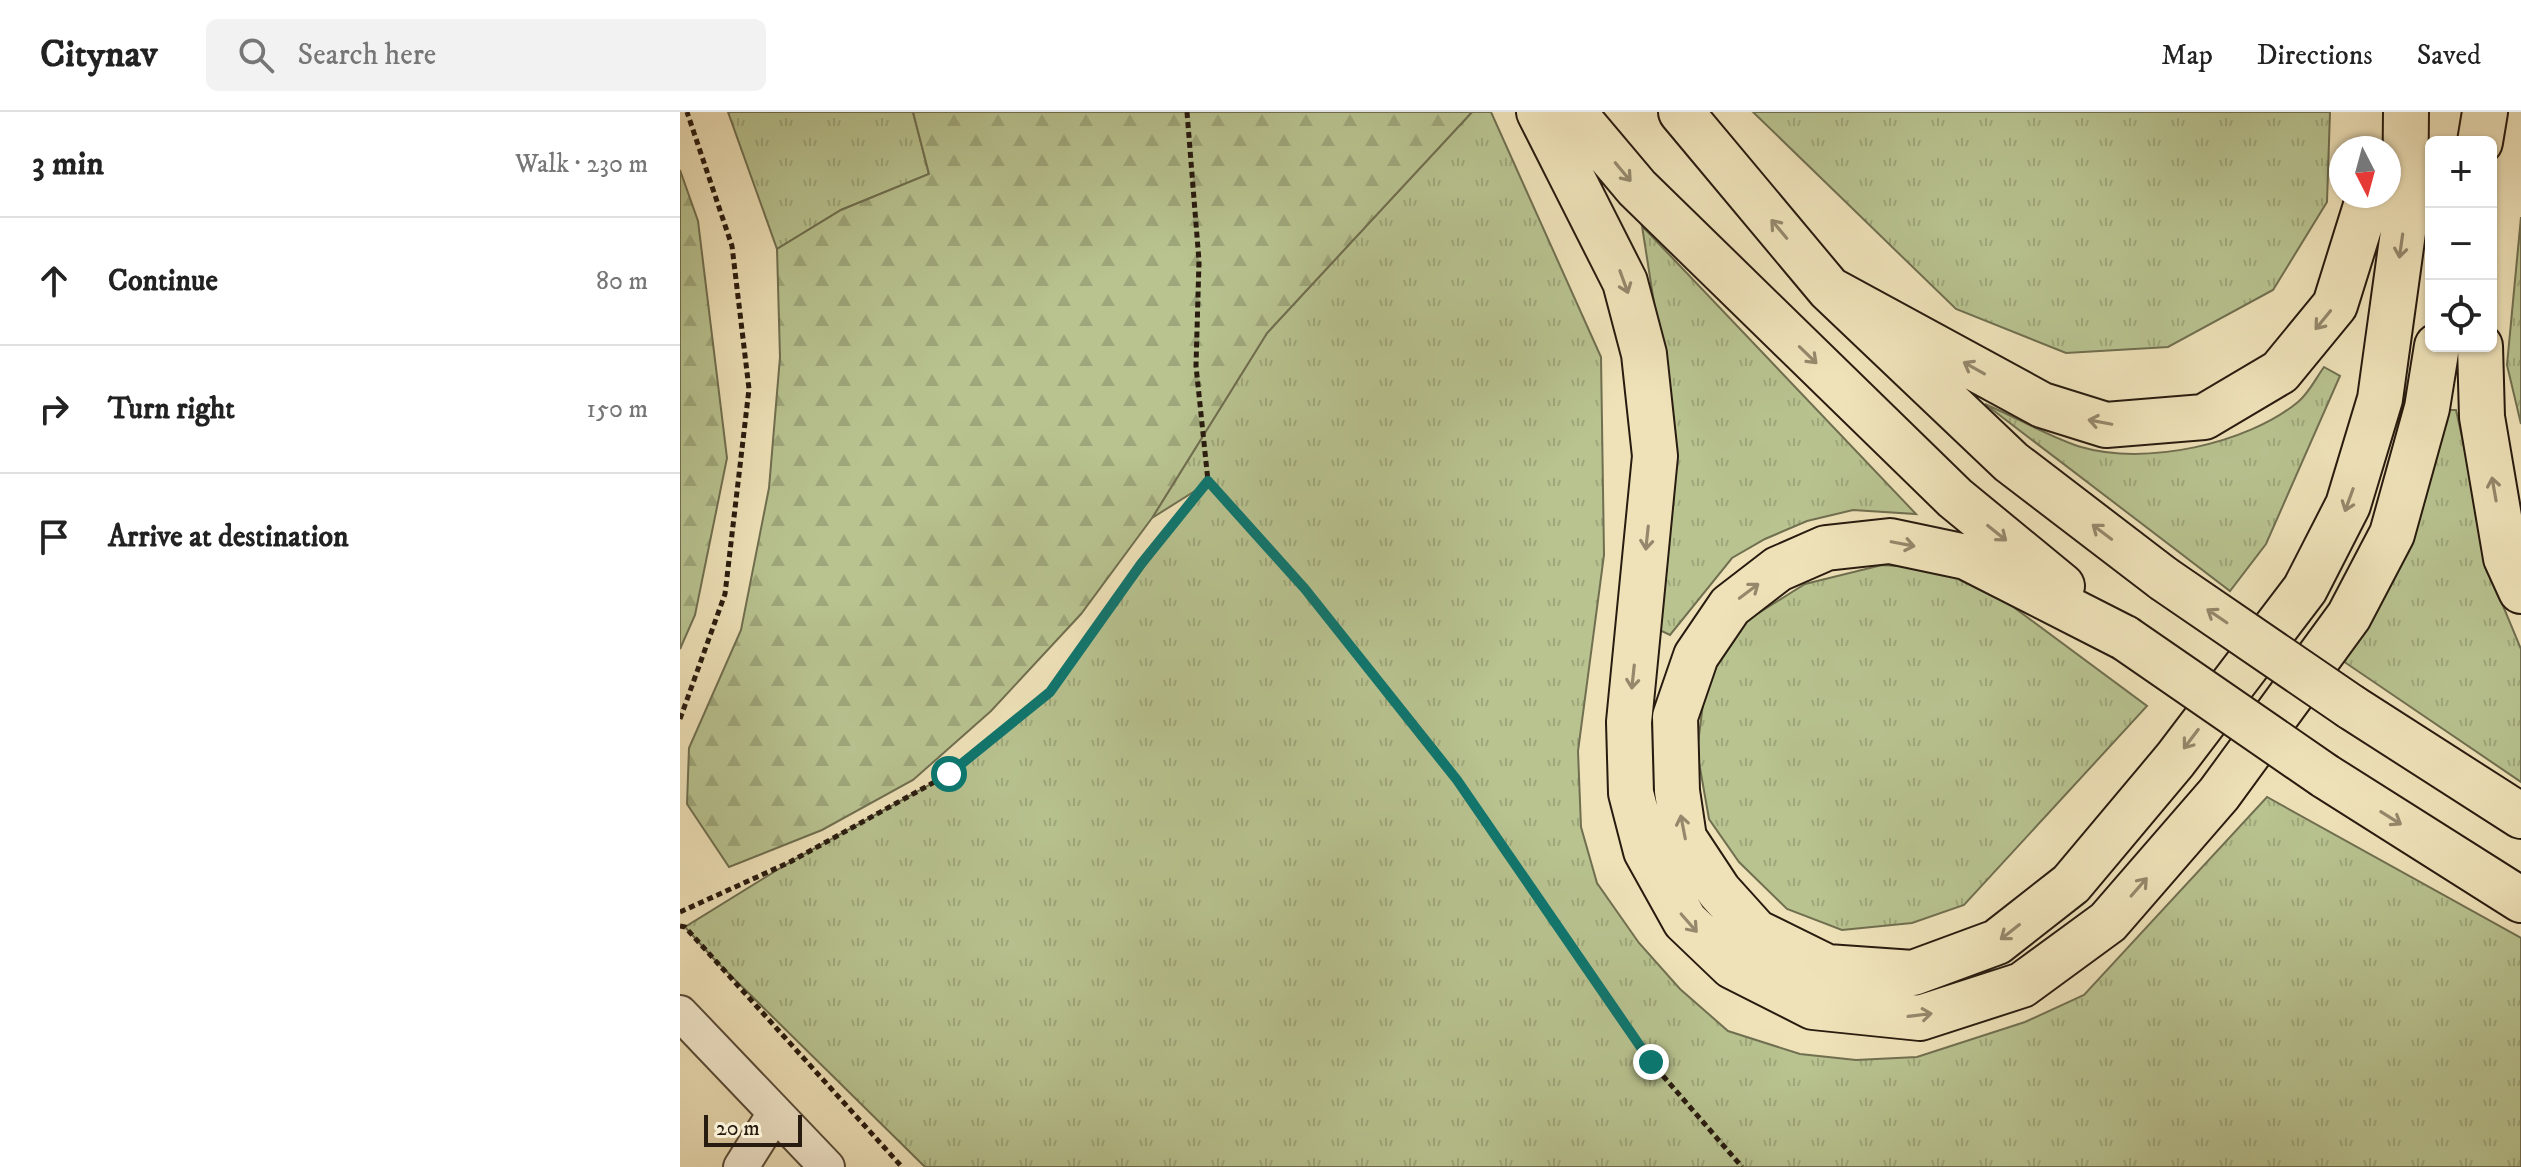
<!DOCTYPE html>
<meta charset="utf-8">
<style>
body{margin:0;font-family:"IM FELL DW Pica",serif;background:#f2f2f2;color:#222}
.controls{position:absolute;right:24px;top:24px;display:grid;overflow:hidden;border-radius:12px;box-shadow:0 2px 6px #0004}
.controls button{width:72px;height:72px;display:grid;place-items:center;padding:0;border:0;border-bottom:2px solid #e0e0e0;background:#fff;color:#222;font:40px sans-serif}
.compass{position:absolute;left:1649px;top:24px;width:72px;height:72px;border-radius:50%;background:#fff;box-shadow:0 2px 6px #0004;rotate:174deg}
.scale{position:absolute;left:24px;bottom:20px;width:98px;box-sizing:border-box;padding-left:8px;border:4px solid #281b0f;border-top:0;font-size:22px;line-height:28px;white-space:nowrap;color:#281b0f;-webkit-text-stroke:6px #f5ecd2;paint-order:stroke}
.stop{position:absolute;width:24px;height:24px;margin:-18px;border:6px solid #0f766e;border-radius:50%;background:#fff}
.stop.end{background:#0f766e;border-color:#fff;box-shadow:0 2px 8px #0008}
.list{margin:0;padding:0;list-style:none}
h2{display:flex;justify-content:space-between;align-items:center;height:104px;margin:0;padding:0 32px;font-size:34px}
h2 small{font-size:26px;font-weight:400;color:#767676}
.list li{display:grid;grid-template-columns:52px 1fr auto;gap:24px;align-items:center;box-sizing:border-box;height:128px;padding:0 32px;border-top:2px solid #e0e0e0}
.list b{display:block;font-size:30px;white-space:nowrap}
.list em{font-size:26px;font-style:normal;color:#767676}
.icon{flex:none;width:44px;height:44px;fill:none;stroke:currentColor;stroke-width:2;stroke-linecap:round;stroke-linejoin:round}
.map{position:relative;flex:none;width:1841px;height:1055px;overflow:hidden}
header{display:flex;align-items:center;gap:48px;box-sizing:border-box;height:112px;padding:0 40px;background:#fff;border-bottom:2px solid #e0e0e0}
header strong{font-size:38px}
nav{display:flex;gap:44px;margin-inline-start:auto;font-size:28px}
.search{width:560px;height:72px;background:#f2f2f2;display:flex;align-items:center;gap:20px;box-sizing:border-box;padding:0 28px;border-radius:12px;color:#767676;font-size:30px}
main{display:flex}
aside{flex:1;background:#fff}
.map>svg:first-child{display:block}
</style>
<header>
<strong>Citynav</strong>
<div class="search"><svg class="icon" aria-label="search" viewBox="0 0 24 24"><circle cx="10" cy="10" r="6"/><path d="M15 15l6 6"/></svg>Search here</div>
<nav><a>Map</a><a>Directions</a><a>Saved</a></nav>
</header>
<main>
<aside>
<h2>3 min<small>Walk · 230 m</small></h2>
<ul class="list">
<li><svg class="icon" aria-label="ahead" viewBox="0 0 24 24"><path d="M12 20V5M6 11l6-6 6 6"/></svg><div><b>Continue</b></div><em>80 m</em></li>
<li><svg class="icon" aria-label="right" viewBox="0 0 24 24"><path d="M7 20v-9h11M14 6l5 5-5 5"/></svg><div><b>Turn right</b></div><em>150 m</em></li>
<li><svg class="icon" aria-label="arrive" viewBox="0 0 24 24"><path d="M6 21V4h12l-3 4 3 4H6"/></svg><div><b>Arrive at destination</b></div></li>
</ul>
</aside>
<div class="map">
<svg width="1841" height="1055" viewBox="0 0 1841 1055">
<defs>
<pattern id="grass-tufts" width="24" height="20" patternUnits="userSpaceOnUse" patternTransform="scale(2)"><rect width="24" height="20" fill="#b8c390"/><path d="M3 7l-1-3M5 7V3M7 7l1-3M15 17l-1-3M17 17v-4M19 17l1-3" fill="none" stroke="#9ea77b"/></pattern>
<pattern id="forest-firs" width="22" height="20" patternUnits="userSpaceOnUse" patternTransform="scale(2)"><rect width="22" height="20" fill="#b8c390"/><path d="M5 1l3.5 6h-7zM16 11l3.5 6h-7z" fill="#9ea77b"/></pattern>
</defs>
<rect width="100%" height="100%" fill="#efe2b9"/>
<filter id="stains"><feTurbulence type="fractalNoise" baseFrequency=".0025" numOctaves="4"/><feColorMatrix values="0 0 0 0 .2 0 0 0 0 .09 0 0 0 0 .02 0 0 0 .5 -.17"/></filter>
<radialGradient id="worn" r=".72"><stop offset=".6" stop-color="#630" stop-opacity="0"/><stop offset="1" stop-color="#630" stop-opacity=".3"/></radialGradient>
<path fill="url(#grass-tufts)" stroke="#706f50" stroke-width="2" d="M 48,0 L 233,0 L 249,62 L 161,98 L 97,137 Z
M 792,0 L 811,0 L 921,245 L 924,443 L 898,639 L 901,715 L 917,771 L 959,831 L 1000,877 L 1048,919 L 1120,942 L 1176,948 L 1237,945 L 1345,910 L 1404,883 L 1587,685 L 1841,826 L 1841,1055 L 245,1055 L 33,846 L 5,815 L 110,750 L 269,662 L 370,580 L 526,372 L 472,406 L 587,221 Z
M 1073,0 L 1650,0 L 1647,90 L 1593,178 L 1488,235 L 1386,241 L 1276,197 Z
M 1841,105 L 1841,312 L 1827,253 Z
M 962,114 L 1236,402 L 1173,398 L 1127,409 L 1085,427 L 1052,446 L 990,523 L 971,514 L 989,287 Z
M 1644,255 L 1660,264 L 1586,432 L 1550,479 L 1305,292 C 1333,304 1372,326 1401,335 C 1465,354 1567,332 1618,290 C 1629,281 1636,266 1644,255 Z
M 1763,298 L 1776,298 L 1816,477 L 1841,537 L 1841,670 L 1660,547 Z
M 1202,453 L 1264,457 L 1332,494 L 1467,594 L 1284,793 L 1232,811 L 1162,818 L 1107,797 L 1059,750 L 1029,707 L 1017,639 L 1026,568 L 1056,515 L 1125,472 Z"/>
<path fill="url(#forest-firs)" stroke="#706f50" stroke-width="2" d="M 233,0 L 792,0 L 587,221 L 472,406 L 401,502 L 311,599 L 233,668 L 142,718 L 49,755 L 7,692 L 9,636 L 61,518 L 89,376 L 100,245 L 97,137 L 161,98 L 249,62 Z
M 0,58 L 18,109 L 47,346 L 15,503 L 0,537 Z"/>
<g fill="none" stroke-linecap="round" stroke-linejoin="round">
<g stroke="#5a4d3a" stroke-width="38">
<path id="street" d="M 0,901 L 147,1055
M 61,1055 L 95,1001"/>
</g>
<g stroke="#281b0f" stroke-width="48">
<path id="highway" d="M 859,0 L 945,170 L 964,242 L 975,344 L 949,610 L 951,681 L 966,739 L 1005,809 L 1052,854 L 1133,895 L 1240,906 L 1342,873 L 1428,810 L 1539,682 L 1669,504 L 1712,422 L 1747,296 L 1757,234
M 893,0 L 957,76 L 1275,386 L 1382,474
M 1001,0 L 1149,177 L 1331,350 L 1484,467
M 1800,30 L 1805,0
M 1149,177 L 1362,293 L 1426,313 L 1524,305 L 1600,260 L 1655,193 L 1689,84
M 1800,234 L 1802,305 L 1826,446 L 1841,479
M 1445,526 L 1286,445 L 1210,429 L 1146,436 L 1098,457 L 1050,494 L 1016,544 L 995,605 L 997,679 L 1004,726 L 1039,779 L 1076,820 L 1147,855 L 1233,861 L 1317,830 L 1391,772 L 1495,648 L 1625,477 L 1668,393 L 1700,287 L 1725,106 L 1726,0
M 1671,595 L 1841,704
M 1645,664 L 1841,788"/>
</g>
<path stroke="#281b0f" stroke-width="5" stroke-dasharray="6 4" stroke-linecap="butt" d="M 507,0 L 519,149 L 516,254 L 528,369 L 625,477 L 777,668 L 971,950 L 1062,1055
M 0,607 L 45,482 L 69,277 L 52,134 L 7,0
M 0,800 L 110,750 L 269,662 L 370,580 L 461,452 L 528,369
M 0,814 L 5,815 L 222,1055"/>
<use href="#street" stroke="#f5ecd2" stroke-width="34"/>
<use href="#highway" stroke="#efe2b9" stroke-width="44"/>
<g stroke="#281b0f" stroke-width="48" stroke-linecap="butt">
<path id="highway-bridge" d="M 1484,467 L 1671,595
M 1445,526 L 1645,664"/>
</g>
<use href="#highway-bridge" stroke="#efe2b9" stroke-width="44"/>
</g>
<defs><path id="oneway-shaft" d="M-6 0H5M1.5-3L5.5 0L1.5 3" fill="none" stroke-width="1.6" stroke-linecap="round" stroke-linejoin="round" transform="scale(2)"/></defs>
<g stroke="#95886c">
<use href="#oneway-shaft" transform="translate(943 60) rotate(50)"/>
<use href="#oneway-shaft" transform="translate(1099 117) rotate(-130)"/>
<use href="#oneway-shaft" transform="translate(1721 134) rotate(98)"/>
<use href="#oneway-shaft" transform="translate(944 170) rotate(70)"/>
<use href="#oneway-shaft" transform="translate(1643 208) rotate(129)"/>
<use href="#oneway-shaft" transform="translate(1128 243) rotate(44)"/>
<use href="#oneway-shaft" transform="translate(1294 256) rotate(-151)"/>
<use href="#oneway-shaft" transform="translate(1420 310) rotate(-169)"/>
<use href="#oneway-shaft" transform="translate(1814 377) rotate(-100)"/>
<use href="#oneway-shaft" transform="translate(1669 388) rotate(110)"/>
<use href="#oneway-shaft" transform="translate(1422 420) rotate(-143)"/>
<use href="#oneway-shaft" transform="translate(1317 421) rotate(39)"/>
<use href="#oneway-shaft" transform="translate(967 426) rotate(96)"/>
<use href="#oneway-shaft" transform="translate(1223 432) rotate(11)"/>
<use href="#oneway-shaft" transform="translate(1069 479) rotate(-37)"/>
<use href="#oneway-shaft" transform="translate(1537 504) rotate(-146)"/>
<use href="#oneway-shaft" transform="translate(953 565) rotate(96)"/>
<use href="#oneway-shaft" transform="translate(1511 627) rotate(127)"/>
<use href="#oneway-shaft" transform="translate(1711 706) rotate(32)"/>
<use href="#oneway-shaft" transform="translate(1003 715) rotate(-101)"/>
<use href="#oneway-shaft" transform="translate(1459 775) rotate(-49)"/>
<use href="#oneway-shaft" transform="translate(1009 811) rotate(49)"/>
<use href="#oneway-shaft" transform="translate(1330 820) rotate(142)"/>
<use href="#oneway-shaft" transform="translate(1240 903) rotate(-7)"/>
</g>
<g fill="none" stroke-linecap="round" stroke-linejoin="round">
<path stroke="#0f766e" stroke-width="10" d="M 269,662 L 370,580 L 461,452 L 528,369 L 625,477 L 777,668 L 971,950"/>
</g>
<rect width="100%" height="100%" filter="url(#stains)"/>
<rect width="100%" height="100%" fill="url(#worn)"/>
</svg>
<div class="controls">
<button>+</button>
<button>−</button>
<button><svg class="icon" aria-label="locate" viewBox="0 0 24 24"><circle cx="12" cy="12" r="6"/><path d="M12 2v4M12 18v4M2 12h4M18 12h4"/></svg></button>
</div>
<svg class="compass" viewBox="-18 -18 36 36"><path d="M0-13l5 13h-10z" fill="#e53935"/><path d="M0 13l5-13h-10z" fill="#767676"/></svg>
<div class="scale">20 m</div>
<div class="stop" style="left:269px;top:662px"></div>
<div class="stop end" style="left:971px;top:950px"></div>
</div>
</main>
